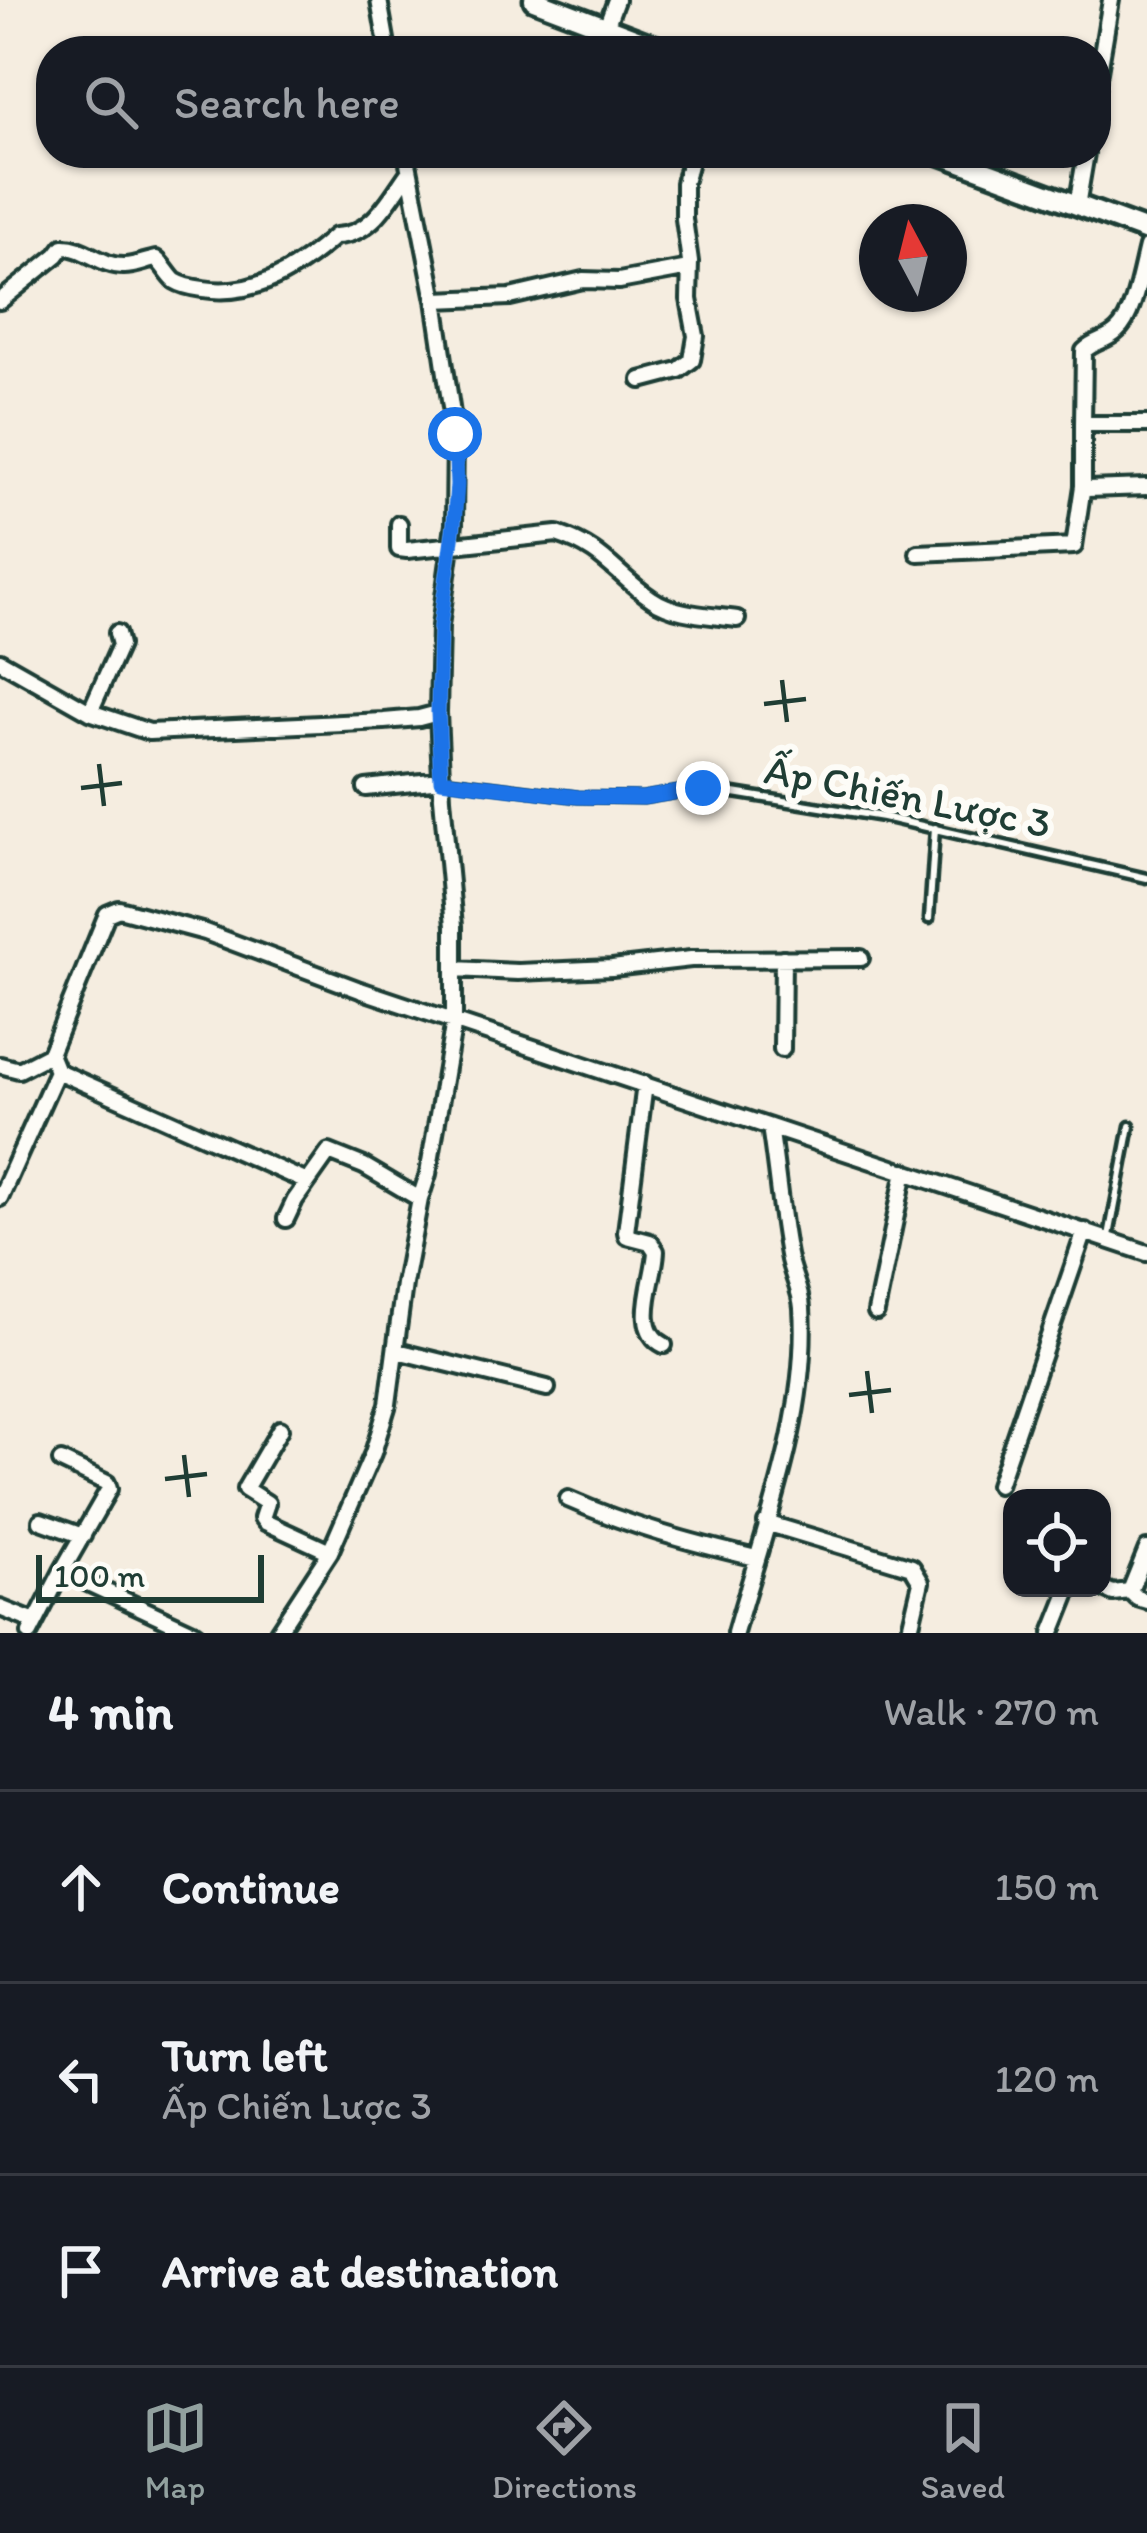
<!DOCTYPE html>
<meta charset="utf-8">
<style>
body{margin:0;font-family:Itim,sans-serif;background:#20242c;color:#f1f3f6}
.controls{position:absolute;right:36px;bottom:36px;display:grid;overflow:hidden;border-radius:24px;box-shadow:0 3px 9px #0004}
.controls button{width:108px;height:108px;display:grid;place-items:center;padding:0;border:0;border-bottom:3px solid #363941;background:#171b24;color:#f1f3f6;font:60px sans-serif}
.compass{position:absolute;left:859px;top:204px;width:108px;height:108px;border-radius:50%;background:#171b24;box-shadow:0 3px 9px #0004;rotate:353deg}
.scale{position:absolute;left:36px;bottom:30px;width:228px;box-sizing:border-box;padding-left:12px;border:6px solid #1f3d34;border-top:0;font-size:33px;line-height:42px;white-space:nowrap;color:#1f3d34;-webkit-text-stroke:9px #fdfcf7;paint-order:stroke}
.stop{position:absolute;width:36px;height:36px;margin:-27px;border:9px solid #1a73e8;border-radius:50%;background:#fff}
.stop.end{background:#1a73e8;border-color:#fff;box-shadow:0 3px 12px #0008}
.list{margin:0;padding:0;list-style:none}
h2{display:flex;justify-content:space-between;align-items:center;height:156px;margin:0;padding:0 48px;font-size:51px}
h2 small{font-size:39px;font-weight:400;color:#9ea1a6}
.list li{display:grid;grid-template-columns:78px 1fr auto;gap:36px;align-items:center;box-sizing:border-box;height:192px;padding:0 48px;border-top:3px solid #363941}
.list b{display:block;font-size:45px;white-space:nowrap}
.list p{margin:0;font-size:39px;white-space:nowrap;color:#9ea1a6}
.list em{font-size:39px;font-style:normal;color:#9ea1a6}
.icon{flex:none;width:66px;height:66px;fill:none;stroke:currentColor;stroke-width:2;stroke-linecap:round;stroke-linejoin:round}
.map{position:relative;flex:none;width:1147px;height:1633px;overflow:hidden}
.search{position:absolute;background:#171b24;box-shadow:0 3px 9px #0004;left:36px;right:36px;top:36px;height:132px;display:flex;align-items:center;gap:30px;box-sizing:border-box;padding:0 42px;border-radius:48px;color:#9ea1a6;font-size:45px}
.sheet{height:732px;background:#171b24}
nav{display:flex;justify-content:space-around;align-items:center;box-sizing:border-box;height:168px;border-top:3px solid #363941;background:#171b24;font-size:33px;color:#9ea1a6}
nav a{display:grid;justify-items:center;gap:6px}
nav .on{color:#92a19f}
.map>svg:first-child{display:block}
</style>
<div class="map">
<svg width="1147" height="1633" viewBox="0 0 1147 1633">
<rect width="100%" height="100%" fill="#f5ede0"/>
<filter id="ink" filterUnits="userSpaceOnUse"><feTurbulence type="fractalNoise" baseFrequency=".00833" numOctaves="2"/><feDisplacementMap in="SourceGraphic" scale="24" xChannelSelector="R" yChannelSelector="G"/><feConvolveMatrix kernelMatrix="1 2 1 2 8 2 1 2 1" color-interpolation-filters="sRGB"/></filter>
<g filter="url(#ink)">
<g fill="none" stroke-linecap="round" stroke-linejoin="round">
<g stroke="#1f3d34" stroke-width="15">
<path id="lane" d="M 444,780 L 578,797 L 643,798 L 703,788 L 883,817 L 1147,878
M 929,919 L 935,828
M 1109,1236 L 1130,1126"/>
</g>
<g stroke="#1f3d34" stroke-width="22">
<path id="street" d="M 379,0 L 388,51
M 606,27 L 616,0
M 1096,89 L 1111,0
M 1077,206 L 1086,153
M 1147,247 C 1141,270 1134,316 1117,331 C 1107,341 1094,341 1084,351 L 1083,424 L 1147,424
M 435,300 L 510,297 L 583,280 L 619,281 L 689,268
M 0,301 L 57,255 L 63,247 C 84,246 102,267 124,266 C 134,266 146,261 156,259 C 164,265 168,275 175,281 C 183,286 195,288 203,289 C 255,297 297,270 335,236 C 372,236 390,198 409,172
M 641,380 L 679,370 L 692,360 L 696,336 L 689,299 L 690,262 L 684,219 L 684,183 L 689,165 L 687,153
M 1083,424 L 1083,486 L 1087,489 L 1147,487
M 399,524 L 399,549 L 407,550 L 557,534 C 606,550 614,574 652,599 C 675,615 710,615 737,619
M 918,553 L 1074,546 L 1083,486
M 0,661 L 90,712 L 149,732 L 384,721 L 419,718 L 438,713
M 90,712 L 120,645 L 117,633
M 366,788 L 441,780
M 454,969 L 518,972 L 612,968 L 691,959 L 861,958
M 782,1049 L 783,958
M 0,1065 L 19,1070 L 50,1054
M 57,1071 L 307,1182
M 645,1084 L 626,1232 L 627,1236 L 650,1242 L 656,1251 C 655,1280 631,1329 664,1345
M 770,1127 L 1147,1253
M 0,1198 L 57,1071 L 50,1054 L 107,914 L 119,909 L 205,932 L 360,990 L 770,1127 C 777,1170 780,1213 788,1255 C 791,1273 801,1290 802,1308 C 809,1415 764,1530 735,1633
M 286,1219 L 295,1200 L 329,1152 L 364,1166 L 420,1199
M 876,1312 L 905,1171
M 397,1351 L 547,1388
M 280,1429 L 245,1489 L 267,1503 L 262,1518 L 265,1522 L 330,1552
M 998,1485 L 1085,1231
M 568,1499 C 629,1526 692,1543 756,1558
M 41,1521 L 83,1536
M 766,1523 L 912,1567 L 921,1582 L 909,1633
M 1147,1549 L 1130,1591 L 1137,1598 L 1147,1601
M 62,1571 L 195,1633
M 1102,1588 L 1113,1593 L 1130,1591
M 0,1608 L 35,1622
M 30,1633 L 62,1571 L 109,1489 L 107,1483 L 61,1461
M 277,1633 L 330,1552 L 373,1453 L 388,1404 L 404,1284 L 420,1199 L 428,1174 L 454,1021 L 454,926 L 442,798 L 438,713 L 440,626 L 454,524 L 455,434 L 435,300 L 406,153
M 1052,1633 L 1070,1588"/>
</g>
<g stroke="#1f3d34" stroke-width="27">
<path id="secondary" d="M 534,0 L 668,51
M 937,153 L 1147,231"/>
</g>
<use href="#lane" stroke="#fdfcf7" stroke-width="6"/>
<use href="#street" stroke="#fdfcf7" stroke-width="14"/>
<use href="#secondary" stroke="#fdfcf7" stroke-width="18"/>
</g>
</g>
<g fill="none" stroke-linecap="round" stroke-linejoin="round" filter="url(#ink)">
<path stroke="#1a73e8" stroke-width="15" d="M 455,434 L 457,485 L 454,524 L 440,626 L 438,713 L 441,780 L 578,797 L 643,798 L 703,788"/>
</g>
<path fill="none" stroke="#1f3d34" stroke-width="4.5" d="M 782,680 L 787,722M 764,704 L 806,699M 99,764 L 104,806M 81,788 L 122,783M 867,1371 L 872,1413M 849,1395 L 891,1390M 184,1455 L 189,1497M 165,1479 L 207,1474"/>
<g text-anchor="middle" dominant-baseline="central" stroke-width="12" stroke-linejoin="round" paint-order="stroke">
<g font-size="42" fill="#1f3d34" stroke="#fdfcf7">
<text transform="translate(908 796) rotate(11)">Ấp Chiến Lược 3</text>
</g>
</g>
</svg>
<div class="controls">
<button><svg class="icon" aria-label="locate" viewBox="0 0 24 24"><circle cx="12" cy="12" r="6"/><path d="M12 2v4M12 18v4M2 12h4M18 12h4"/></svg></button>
</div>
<svg class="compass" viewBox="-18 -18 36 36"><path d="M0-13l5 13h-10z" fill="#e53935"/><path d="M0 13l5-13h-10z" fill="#9ea1a6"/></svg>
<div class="scale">100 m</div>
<div class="stop" style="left:455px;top:434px"></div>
<div class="stop end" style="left:703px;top:788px"></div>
<div class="search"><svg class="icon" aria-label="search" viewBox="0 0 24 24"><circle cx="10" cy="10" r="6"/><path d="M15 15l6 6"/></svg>Search here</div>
</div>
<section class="sheet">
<h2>4 min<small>Walk · 270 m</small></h2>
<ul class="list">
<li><svg class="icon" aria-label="ahead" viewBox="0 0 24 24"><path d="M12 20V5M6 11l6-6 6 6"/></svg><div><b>Continue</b></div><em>150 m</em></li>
<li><svg class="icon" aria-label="left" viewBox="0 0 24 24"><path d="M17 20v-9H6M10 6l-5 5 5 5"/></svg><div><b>Turn left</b><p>Ấp Chiến Lược 3</p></div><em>120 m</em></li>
<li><svg class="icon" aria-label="arrive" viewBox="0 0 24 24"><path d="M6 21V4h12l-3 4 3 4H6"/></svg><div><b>Arrive at destination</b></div></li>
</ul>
</section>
<nav>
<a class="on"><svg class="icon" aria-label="map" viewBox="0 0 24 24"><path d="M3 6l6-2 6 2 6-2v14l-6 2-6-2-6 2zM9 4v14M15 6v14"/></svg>Map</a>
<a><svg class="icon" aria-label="directions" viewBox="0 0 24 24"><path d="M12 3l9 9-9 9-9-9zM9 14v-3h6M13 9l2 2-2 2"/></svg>Directions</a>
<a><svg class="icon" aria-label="saved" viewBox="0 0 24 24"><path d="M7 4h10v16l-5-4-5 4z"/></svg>Saved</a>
</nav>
